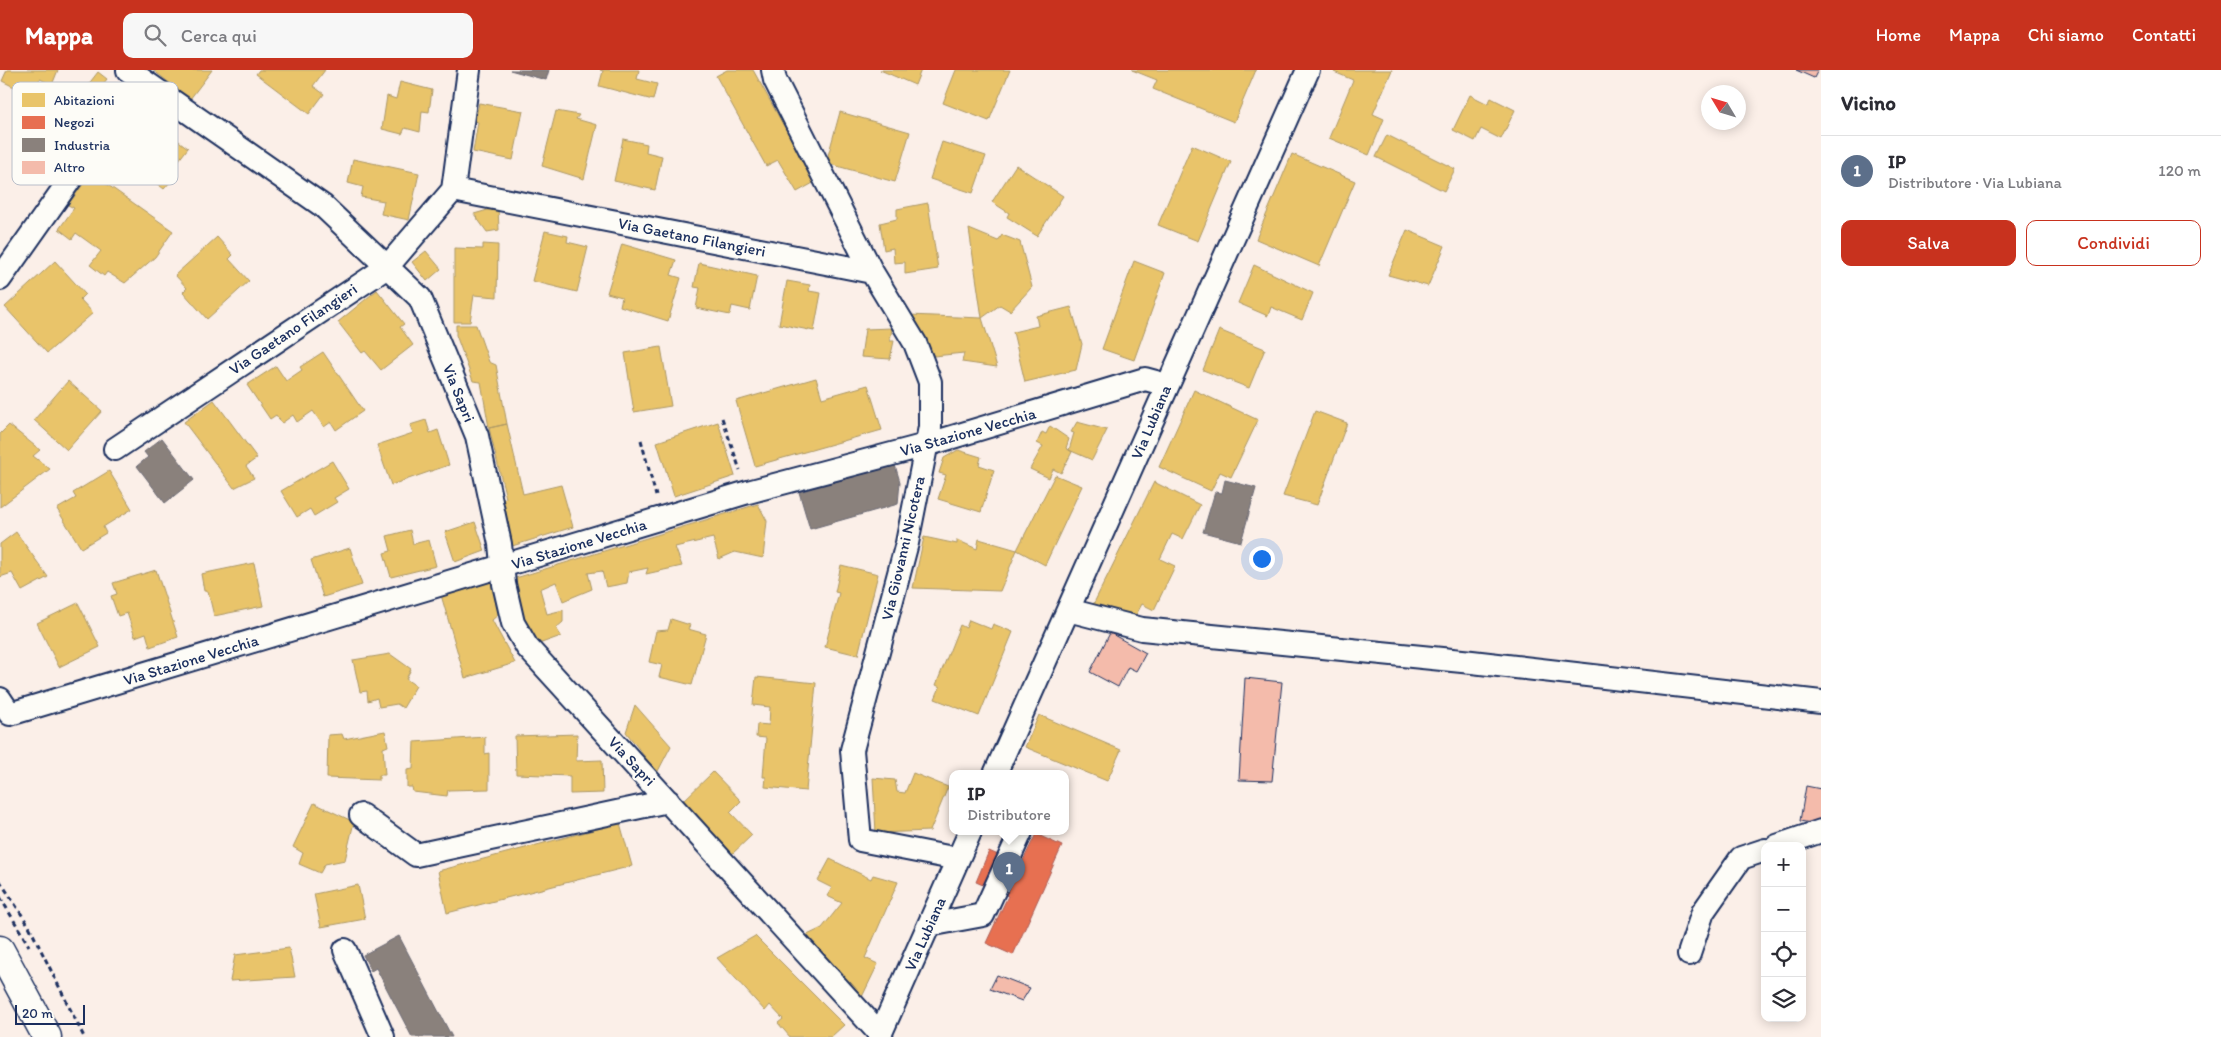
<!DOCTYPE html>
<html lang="it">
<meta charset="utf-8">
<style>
body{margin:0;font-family:Itim,sans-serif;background:#f7f7f7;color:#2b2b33}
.controls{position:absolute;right:15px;bottom:15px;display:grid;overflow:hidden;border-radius:10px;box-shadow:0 2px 12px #0003}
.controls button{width:45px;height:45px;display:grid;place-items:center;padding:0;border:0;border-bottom:1px solid #e1e1e2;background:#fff;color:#2b2b33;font:25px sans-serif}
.compass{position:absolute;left:1701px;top:15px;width:45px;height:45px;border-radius:50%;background:#fff;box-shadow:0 2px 12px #0003;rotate:308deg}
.scale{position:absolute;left:15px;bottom:12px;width:70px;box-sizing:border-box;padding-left:5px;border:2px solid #1b2f5e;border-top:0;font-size:14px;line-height:18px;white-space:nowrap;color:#1b2f5e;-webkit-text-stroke:4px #fdfcf7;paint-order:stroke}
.you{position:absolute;left:1261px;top:488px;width:18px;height:18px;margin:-12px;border:4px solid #fff;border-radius:50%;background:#1a73e8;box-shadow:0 0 0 8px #1a73e833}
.badge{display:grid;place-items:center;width:32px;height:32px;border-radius:50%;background:#c8321e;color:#fff;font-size:16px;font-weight:700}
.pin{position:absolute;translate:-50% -41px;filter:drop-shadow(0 1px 2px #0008)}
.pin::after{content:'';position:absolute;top:26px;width:18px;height:15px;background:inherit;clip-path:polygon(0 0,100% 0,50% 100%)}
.popup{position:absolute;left:949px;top:700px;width:120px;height:65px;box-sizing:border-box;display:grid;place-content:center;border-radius:10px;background:#fff;filter:drop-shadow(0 1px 4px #0005);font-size:16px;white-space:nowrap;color:#7c7c81}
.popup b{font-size:19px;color:#2b2b33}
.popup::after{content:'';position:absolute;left:50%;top:100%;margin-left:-10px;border:10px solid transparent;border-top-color:#fff}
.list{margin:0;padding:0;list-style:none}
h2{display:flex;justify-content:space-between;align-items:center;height:65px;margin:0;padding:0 20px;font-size:21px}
h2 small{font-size:16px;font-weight:400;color:#7c7c81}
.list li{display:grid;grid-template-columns:32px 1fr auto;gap:15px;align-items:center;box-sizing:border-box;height:70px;padding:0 20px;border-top:1px solid #e1e1e2}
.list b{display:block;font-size:19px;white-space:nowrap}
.list p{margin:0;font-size:16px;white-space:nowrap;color:#7c7c81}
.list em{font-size:16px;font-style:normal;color:#7c7c81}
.actions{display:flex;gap:10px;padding:15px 20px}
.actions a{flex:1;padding:11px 0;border:1px solid #c8321e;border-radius:10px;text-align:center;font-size:18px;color:#c8321e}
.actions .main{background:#c8321e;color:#fff}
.icon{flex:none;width:28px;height:28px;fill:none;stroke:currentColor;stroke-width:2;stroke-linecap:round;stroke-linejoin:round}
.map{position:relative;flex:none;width:1821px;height:967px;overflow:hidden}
header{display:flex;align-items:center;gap:30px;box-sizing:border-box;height:70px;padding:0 25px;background:#c8321e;color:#fff}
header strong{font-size:24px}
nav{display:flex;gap:28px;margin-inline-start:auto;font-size:18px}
.search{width:350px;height:45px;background:#f7f7f7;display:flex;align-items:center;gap:12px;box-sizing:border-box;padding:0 18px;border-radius:10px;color:#7c7c81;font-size:19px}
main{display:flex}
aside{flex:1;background:#fff}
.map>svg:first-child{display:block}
</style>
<header>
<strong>Mappa</strong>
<div class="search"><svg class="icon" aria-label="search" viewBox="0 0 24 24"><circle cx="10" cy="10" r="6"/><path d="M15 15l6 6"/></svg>Cerca qui</div>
<nav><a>Home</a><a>Mappa</a><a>Chi siamo</a><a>Contatti</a></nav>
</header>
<main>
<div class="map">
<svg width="1821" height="967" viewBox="0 0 1821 967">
<rect width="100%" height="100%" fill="#fbefe8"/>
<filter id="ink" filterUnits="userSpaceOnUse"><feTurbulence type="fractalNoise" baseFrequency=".02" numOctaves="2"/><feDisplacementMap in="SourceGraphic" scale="10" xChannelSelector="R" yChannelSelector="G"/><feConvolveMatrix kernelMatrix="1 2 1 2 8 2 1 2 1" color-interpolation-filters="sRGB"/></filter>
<g filter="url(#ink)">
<path fill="#e9c46a" stroke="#ab9766" d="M 7,0 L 58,0 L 52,15 L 40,9 L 32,26 L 2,11 Z
M 153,0 L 212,0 L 190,29 Z
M 259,0 L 325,0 L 313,16 L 324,24 L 309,44 L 256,4 Z
M 600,0 L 639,0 L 637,9 L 657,14 L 653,30 L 599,16 L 603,1 Z
M 727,0 L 753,0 L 815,112 L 797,122 L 778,90 L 766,96 L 716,6 Z
M 880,0 L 921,0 L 915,15 Z
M 956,0 L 1010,0 L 989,51 L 943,33 Z
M 1132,0 L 1256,0 L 1234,52 L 1153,19 L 1157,10 Z
M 1335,0 L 1392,0 L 1373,44 L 1384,49 L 1369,85 L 1329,68 L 1353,10 L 1334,2 Z
M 98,2 L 107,9 L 104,13 L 117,24 L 76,75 L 51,55 L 81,18 L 84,20 Z
M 400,12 L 432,20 L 429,42 L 422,41 L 420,62 L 405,58 L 402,64 L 382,59 L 387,26 L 396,29 Z
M 1470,25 L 1488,34 L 1491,28 L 1515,40 L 1501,69 L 1481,59 L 1475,71 L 1453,60 Z
M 479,33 L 523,41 L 513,90 L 473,82 L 478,52 L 475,51 Z
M 556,41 L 579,45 L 576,49 L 597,55 L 584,109 L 542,96 Z
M 140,42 L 188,78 L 172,99 L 178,103 L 164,119 L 112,79 Z
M 840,42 L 910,62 L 895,112 L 826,93 Z
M 1387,65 L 1455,99 L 1444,121 L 1376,87 Z
M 623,69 L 647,74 L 646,82 L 662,86 L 655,120 L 614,111 Z
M 942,72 L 986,86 L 973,123 L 930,109 Z
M 1192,75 L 1231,92 L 1198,171 L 1158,155 Z
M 1292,84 L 1355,111 L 1319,196 L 1256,169 Z
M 353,89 L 419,103 L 409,150 L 381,144 L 384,131 L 361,127 L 363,117 L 348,113 Z
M 1016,95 L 1063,126 L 1037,166 L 1007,147 L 1009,143 L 992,132 Z
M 91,103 L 173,161 L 155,187 L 125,213 L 107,202 L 104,206 L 90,195 L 101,181 L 76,163 L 72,169 L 59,159 L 74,138 L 68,135 Z
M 928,133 L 938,199 L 905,204 L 905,192 L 894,193 L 893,178 L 884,180 L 880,153 L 897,149 L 897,139 Z
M 498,137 L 499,160 L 487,162 L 474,144 Z
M 969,159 L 998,171 L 1002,165 L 1020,172 L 1032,217 L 1010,241 L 1000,235 L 982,248 Z
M 1407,160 L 1445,176 L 1428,216 L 1388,205 Z
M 545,161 L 568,166 L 567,172 L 588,177 L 577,222 L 532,211 Z
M 217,167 L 233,185 L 229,189 L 249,211 L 207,249 L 183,222 L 187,218 L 175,205 Z
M 483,174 L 498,175 L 497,227 L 474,225 L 470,252 L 454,252 L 454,178 L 483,179 Z
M 622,174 L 676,190 L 671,205 L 681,208 L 668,251 L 620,236 L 622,227 L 607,223 Z
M 426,181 L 441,199 L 427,211 L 412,192 Z
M 55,191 L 85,224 L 80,229 L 93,243 L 47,283 L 5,237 Z
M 1134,191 L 1165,203 L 1134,290 L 1102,279 Z
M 699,193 L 757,206 L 750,240 L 732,236 L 730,245 L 696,238 L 700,218 L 694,217 Z
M 1254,195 L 1313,223 L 1302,250 L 1271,237 L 1268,246 L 1238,233 Z
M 787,211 L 810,215 L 809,221 L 821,223 L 814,261 L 779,254 Z
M 377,220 L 404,254 L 400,257 L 413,275 L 381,300 L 365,281 L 362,283 L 338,252 Z
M 1071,237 L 1082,274 L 1076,300 L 1025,312 L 1013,262 L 1038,256 L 1036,246 Z
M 909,245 L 982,248 L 997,297 L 962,292 L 964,283 L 934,286 Z
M 456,255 L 476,255 L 489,292 L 496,295 L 507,354 L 489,358 L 481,312 L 473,311 L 456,265 Z
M 892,258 L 890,271 L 894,271 L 890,289 L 861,287 L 865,259 Z
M 1219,260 L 1265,279 L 1249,318 L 1203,300 Z
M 661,277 L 671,336 L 634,342 L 625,283 Z
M 323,282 L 363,341 L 336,360 L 331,352 L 324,357 L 313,341 L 297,352 L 293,345 L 282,353 L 276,345 L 270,349 L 247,315 L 276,296 L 286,311 L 302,300 L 300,297 Z
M 816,308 L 822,328 L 868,315 L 882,360 L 755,396 L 736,331 Z
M 68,311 L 102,341 L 67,380 L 34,350 Z
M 1194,320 L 1258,350 L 1231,407 L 1220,402 L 1211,421 L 1159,397 Z
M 214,330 L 257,388 L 246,396 L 254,408 L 234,418 L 184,352 Z
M 1315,341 L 1347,353 L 1317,435 L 1283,426 Z
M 426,350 L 430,363 L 438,360 L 449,395 L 391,415 L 377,375 L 413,363 L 410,355 Z
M 718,352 L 735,406 L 674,426 L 657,372 Z
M 1077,352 L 1107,360 L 1092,390 L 1069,380 L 1074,363 L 1071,362 Z
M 507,354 L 523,424 L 561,415 L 573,457 L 509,477 L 503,429 L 506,428 L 489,358 Z
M 9,355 L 40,380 L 33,386 L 50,399 L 0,437 L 0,364 Z
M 1050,356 L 1069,369 L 1066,378 L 1072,382 L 1061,403 L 1053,399 L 1049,408 L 1030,399 L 1043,376 L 1037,373 L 1042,362 L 1046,364 Z
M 958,380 L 981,387 L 979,395 L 994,400 L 981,442 L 938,429 L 946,405 L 939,403 L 944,388 Z
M 332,391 L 349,419 L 334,428 L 337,432 L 314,446 L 310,439 L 297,447 L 281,421 Z
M 109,401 L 132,439 L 103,457 L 106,463 L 81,478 L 57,439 L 76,428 L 73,423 Z
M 1055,405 L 1082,416 L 1045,495 L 1017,480 Z
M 1154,412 L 1200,435 L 1183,469 L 1172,464 L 1160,489 L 1175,496 L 1154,540 L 1142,534 L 1131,554 L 1093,535 Z
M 758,434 L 767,451 L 763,488 L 735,482 L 719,489 L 713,468 L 675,477 L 682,496 L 646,504 L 648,498 L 629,502 L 627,513 L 606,517 L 602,501 L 588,503 L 592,519 L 563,531 L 556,512 L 540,519 L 547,544 L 563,540 L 563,552 L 556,558 L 561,566 L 536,575 L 519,549 L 509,510 Z
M 475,452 L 485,481 L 455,492 L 445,462 Z
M 410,460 L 413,474 L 429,470 L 436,496 L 391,507 L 384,483 L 391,481 L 387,466 Z
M 16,462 L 48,507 L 22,521 L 12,503 L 0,507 L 0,474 Z
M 924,467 L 957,474 L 957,470 L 977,479 L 979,469 L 1017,480 L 1000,521 L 913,518 Z
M 350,478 L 362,515 L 323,527 L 311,490 Z
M 254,493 L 263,536 L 214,546 L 208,521 L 204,521 L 201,504 Z
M 841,495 L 878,504 L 858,585 L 825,577 L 839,523 L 835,522 Z
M 156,500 L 178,567 L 150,577 L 146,563 L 135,567 L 127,543 L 118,546 L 111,526 L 117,524 L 113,513 Z
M 498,509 L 505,539 L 492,550 L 515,593 L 465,608 L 441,525 Z
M 78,533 L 100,577 L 59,597 L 37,553 Z
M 671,549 L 690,555 L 688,559 L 706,564 L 692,615 L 659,607 L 662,595 L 649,592 L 656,561 L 668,560 Z
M 969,550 L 991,559 L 993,554 L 1013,562 L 979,646 L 935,629 L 940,617 L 936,615 L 960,555 L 966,558 Z
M 390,584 L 411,599 L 406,609 L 416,616 L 403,638 L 397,634 L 379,637 L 377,628 L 368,631 L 367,621 L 360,622 L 353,590 Z
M 756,607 L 816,613 L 806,721 L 765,717 L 766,707 L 763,707 L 766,668 L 756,667 L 757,654 L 769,655 L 770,637 L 753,635 Z
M 635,635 L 671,676 L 657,703 L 626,662 Z
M 1039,645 L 1121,680 L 1107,711 L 1025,677 Z
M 385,661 L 388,676 L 383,678 L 385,705 L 379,705 L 379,710 L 327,708 L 328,665 L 342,664 L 344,669 Z
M 577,664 L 576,691 L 602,690 L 603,723 L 570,724 L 570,706 L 516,704 L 515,666 Z
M 485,667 L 485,684 L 489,683 L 489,719 L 448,720 L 447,726 L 413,722 L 412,717 L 407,717 L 407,700 L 413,699 L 414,672 Z
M 713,702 L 741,731 L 730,742 L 752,765 L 730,786 L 680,734 Z
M 913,703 L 948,717 L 930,761 L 876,763 L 873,708 L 895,710 L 897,722 L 905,723 Z
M 314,733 L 354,752 L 345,790 L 325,794 L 320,803 L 299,794 L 303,783 L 293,777 Z
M 620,753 L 632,796 L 447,843 L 438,801 Z
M 830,789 L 871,809 L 873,805 L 898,812 L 865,888 L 878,894 L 860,931 L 801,868 L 822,858 L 842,833 L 827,826 L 832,818 L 818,811 Z
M 358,815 L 365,849 L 321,857 L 314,824 Z
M 755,866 L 844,955 L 831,967 L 790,967 L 778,953 L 783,949 L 770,935 L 765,941 L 717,888 Z
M 289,878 L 295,907 L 230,911 L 235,885 Z"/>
<path fill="#e76f51" stroke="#aa5c55" d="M 1036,764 L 1062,776 L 1013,885 L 986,873 L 1008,826 L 976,812 L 989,781 L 1021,795 Z"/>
<path fill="#8a817c" stroke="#696873" d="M 510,0 L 549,0 L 546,10 Z
M 162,368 L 194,410 L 165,433 L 137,396 L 148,387 L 144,382 Z
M 895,395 L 900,412 L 898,434 L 810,459 L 799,422 Z
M 1225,410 L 1256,418 L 1241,472 L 1203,462 L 1215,422 L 1222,423 Z
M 399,866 L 452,967 L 412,967 L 376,898 L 371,901 L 363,885 Z"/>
<path fill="#f4bbab" stroke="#1b2f5e" d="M 1796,0 L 1818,0 L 1814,8 Z
M 1110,563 L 1146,583 L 1136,601 L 1128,597 L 1118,617 L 1090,602 Z
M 1245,608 L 1282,612 L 1272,711 L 1239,710 Z
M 1806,716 L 1821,719 L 1821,755 L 1800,751 Z
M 997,905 L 1030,918 L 1022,931 L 990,919 Z"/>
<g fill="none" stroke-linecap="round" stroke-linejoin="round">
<g stroke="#1b2f5e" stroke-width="26">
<path id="minor" d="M 128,0 L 323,136 L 420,228 L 477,366 L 500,474 L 504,514 L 513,553 L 527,577 L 880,964
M 773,0 L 775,10 L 872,202 L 915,273 L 930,312 L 930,357 L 907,473 L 852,680 L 860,770 L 958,789
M 453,120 L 872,202
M 0,209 L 141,9
M 115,379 L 387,197 L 453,120 L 469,0
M 1068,540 L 1142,559 L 1472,592 L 1821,632
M 0,629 L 10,644 L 748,422 L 926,375 L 1145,309 L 1167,315
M 995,704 L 1308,0
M 361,745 L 416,785 L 668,731
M 1777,776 L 1821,761
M 929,855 L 983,845 L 1021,762
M 345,880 L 383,967
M 1689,884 L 1703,842 L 1741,788 L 1765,780
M 879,967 L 970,762"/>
</g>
<g stroke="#1b2f5e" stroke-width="31">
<path id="major" d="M 0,880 L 47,967"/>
</g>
<path stroke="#1b2f5e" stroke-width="3" stroke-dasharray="5 4" stroke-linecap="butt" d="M 722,348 L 740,400
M 641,370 L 656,426
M 0,811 L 29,856 L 84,967
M 0,827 L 29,876"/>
<use href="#minor" stroke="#fdfcf7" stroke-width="22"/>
<use href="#major" stroke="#fdfcf7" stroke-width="28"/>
</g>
</g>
<g text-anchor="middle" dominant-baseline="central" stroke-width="5" stroke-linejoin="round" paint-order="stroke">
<g font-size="16" fill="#1b2f5e" stroke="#fdfcf7">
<text transform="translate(692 167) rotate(11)">Via Gaetano Filangieri</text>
<text transform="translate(293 259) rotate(-34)">Via Gaetano Filangieri</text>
<text transform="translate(459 323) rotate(68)">Via Sapri</text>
<text transform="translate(1151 352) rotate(-67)">Via Lubiana</text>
<text transform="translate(968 362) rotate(-16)">Via Stazione Vecchia</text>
<text transform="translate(579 474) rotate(-17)">Via Stazione Vecchia</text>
<text transform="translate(903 478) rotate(-77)">Via Giovanni Nicotera</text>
<text transform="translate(191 590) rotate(-17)">Via Stazione Vecchia</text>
<text transform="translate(632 691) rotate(47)">Via Sapri</text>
<text transform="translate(925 864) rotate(-66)">Via Lubiana</text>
</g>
</g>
<rect x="12" y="12" width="166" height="103" rx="8" fill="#fdfcf7" stroke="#b9bec9" stroke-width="1"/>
<rect x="22" y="23" width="23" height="14" fill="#e9c46a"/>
<rect x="22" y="46" width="23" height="13" fill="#e76f51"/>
<rect x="22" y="68" width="23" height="14" fill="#8a817c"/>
<rect x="22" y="91" width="23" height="13" fill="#f4bbab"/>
<g font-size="14" fill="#1b2f5e">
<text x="54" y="35">Abitazioni</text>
<text x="54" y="57">Negozi</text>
<text x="54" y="80">Industria</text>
<text x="54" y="102">Altro</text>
</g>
</svg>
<div class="controls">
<button>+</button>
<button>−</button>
<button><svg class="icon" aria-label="locate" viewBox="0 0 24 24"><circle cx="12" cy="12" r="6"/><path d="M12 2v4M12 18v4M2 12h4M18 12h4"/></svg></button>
<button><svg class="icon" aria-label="layers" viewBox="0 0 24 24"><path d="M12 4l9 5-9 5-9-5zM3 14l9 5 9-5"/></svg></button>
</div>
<svg class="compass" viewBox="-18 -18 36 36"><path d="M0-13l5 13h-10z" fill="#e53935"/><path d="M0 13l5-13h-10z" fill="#7c7c81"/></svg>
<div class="scale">20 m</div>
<div class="you"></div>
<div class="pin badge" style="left:1009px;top:823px;background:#5c6f8a">1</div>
<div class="popup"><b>IP</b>Distributore</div>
</div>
<aside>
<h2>Vicino<small></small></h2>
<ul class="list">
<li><span class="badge" style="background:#5c6f8a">1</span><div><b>IP</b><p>Distributore · Via Lubiana</p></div><em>120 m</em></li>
</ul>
<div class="actions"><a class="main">Salva</a><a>Condividi</a></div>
</aside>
</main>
